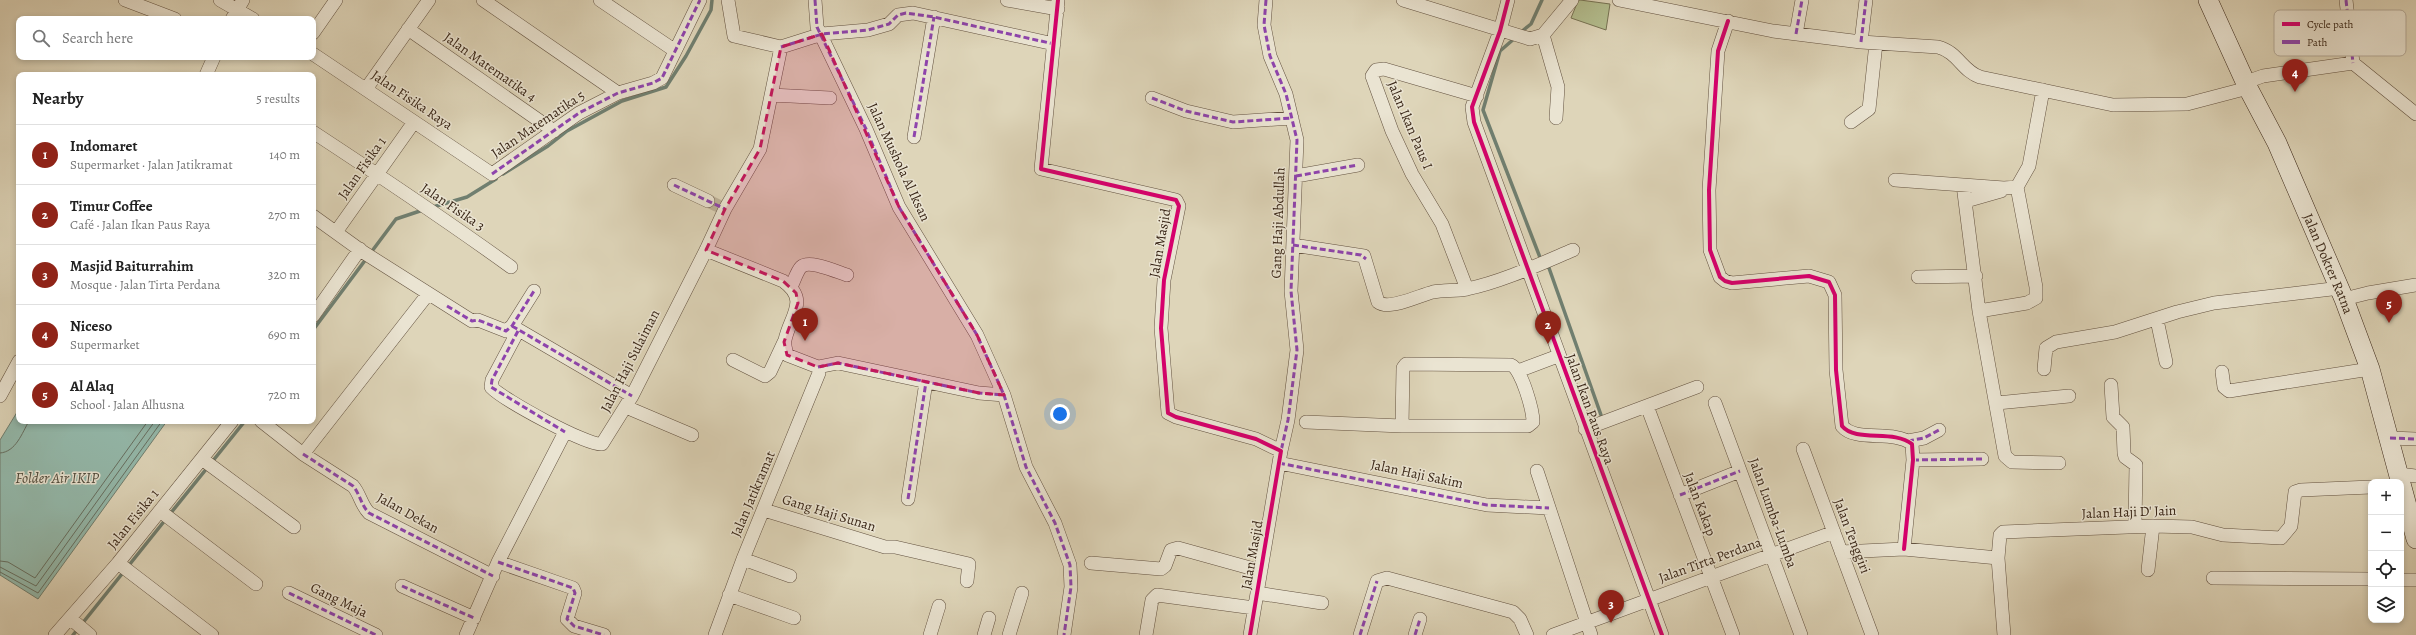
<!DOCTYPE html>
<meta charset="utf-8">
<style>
body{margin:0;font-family:Alegreya,serif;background:#f6f6f6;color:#222}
.controls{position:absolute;right:12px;bottom:12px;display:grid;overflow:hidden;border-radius:8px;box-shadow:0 2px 6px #0003}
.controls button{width:36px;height:36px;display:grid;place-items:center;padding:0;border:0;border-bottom:1px solid #e0e0e0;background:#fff;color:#222;font:20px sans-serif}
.you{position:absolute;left:1060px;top:414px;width:14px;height:14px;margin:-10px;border:3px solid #fff;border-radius:50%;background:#1a73e8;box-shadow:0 0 0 6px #1a73e833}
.badge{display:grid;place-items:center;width:26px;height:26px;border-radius:50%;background:#8f2418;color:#fff;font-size:13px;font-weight:700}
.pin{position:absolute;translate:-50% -33px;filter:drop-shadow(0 1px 2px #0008)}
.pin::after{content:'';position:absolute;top:21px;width:14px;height:12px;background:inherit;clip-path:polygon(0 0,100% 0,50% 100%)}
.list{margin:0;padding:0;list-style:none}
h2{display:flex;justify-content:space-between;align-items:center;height:52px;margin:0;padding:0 16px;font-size:17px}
h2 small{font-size:13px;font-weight:400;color:#767676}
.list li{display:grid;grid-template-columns:26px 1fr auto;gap:12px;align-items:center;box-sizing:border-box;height:60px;padding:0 16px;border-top:1px solid #e0e0e0}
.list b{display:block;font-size:15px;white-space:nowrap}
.list p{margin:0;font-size:13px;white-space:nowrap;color:#767676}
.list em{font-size:13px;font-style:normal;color:#767676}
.icon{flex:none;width:22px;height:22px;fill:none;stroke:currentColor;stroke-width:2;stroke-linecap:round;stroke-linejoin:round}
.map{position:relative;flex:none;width:2416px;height:635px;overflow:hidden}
.search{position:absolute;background:#fff;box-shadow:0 2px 6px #0003;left:16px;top:16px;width:300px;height:44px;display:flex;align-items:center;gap:10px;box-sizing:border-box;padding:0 14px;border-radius:8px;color:#767676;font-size:15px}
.panel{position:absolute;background:#fff;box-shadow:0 2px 6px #0003;left:16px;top:72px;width:300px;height:352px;border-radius:8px}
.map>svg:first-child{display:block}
</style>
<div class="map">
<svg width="2416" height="635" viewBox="0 0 2416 635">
<rect width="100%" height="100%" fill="#ded5b9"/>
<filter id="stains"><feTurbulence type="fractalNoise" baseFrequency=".005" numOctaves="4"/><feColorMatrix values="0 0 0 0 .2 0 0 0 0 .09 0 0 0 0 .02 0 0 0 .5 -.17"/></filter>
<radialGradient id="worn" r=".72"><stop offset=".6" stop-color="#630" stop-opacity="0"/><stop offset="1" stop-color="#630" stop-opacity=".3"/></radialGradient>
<path fill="#b3bd8e" stroke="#767253" d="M 1580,0 L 1610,4 L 1606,30 L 1571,18 L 1578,1 Z"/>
<path fill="#94b9ab" stroke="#707f70" d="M 19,409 L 19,421 L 167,421 L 38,599 L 0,575 L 0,440 Z"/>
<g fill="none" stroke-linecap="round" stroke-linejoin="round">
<path stroke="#677062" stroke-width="1" d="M 0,453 C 16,452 22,433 29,421
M 0,561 L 8,562 L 35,578 L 148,421
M 0,567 L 36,586 L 155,421
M 0,572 L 38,593 L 162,421"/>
<path stroke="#707f70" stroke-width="3.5" d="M 1521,32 L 1531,24 L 1542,0
M 1515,38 L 1500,51 L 1483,110 L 1541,260
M 503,174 L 548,146 L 567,131 L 622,101 L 666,87 L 686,56 L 711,10 L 712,0
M 433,207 L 467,197 L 496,179
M 1545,264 L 1549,268 L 1601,415
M 313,330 L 396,219 L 423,210
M 170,514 L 245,421
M 73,635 L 166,519"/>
<path stroke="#bdb299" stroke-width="13" stroke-dasharray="13 6" stroke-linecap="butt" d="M 708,201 L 725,209"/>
<g stroke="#635240" stroke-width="14">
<path id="street" d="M 125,0 L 175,19
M 220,0 L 253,19
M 483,0 L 618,93
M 600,0 L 674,50
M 728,0 L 734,36 L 781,47 L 822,34 L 868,30 L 889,24 L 898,15 L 913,13 L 1054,44
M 815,0 L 817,27 L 866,129 L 899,207 L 977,335 L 1004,395
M 1007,0 L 1058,9
M 1058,0 L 1041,169 L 1176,200 L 1179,206 L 1164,280 L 1161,328 L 1168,413 L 1176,417 L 1256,439 L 1281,451 L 1250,635
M 1266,0 L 1264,25 L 1270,56 L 1286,94 L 1297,140 L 1291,291 L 1297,350 L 1288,420 L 1281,451
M 1403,0 L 1530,39 L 1543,35 L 1572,0
M 1508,0 L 1500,31 L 1472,107 L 1474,122 L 1662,635
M 1619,0 L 1773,31 L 1861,42 L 1938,47 C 1958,52 1962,71 1980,77 L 2113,105 L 2187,104 L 2248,88
M 2346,0 L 2353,63
M 232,19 L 243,0
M 1728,21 L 1718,51 L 1709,190 L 1710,250 L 1720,277 L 1725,281 L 1732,283 L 1809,276 L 1829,282 L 1835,295 L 1836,370 L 1842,426 C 1856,443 1893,429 1912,444 L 1913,460 L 1904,549
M 408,29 L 554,131
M 313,33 L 336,0
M 1796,34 L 1802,0
M 1543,35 L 1558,87 L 1556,118
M 1861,42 L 1866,0
M 313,54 L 492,174 L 579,113 L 618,93 L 653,83 L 662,78 L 700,0
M 206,75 L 214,57
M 2246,82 L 2263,76 L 2353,63 L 2416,114
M 366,89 L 429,0
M 771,95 L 830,98
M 1152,98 L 1186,111 L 1233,122 L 1292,118
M 1851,122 L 1869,109 L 1876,43
M 313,132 C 380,176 446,220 511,267
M 914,137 L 934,17
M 1296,176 L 1358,165
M 1895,180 L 2004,188 L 2017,187 L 2029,166 L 2043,90
M 674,185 L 708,201
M 1963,185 L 1979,311 L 2005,456 L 2012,462 L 2059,463
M 1966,201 L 2001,191
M 313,216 L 363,252 L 472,321 L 478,320 L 506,331 L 512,326 L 534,291
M 336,232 L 414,122
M 1293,245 L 1364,256 L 1378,302 C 1389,311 1420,295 1433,292 C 1444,290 1456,291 1467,289 C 1501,282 1540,264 1573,250
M 706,250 L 783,281 C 810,300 790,316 785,340 C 784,344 786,351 787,355 L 818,367 L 838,363 L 979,393 L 1004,395 L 1026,467 L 1055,523 L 1070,565 L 1071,587 L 1064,635
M 1918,277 L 1976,276
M 791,287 C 794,281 797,271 801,267 C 809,259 837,272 847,275
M 1467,289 L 1442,224 L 1412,174 L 1392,131 L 1372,76 L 1376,70 L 1384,69 L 1477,96
M 2344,299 L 2368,293 L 2416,285
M 1979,311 L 2027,303 L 2036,298 L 2036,287 L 2017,187
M 313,316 L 360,249
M 2157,320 L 2166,362
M 512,326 L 632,396
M 518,331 L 492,380 L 491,387 C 502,399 589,447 602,444 L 632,396 L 706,250 L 725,209 L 760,149 L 781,47
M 733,360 L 765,376 L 770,372 L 784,342
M 2044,369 L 2046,348 L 2056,342 L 2115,332 L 2177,312 L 2214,303 L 2340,288
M 1518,371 L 1558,356
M 2222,372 L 2224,387 L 2229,391 L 2370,369
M 2111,385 L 2113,417 L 2123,427 L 2124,453 L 2125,457 L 2136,465 L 2135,525
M 0,396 L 19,361
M 1715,403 L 1801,635
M 1997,403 L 2069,396
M 1647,406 L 1733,635
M 626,407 L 692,435
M 261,421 L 303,454 L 353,486 C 360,494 361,505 369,513 L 493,576
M 1306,422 L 1402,426 L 1528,426 L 1533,422 C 1533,411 1522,369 1511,365 L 1406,364 L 1403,368 L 1402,426
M 1585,429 L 1697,387
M 2390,438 L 2416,439
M 1908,441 L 1924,438 L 1939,430
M 1803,449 L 1872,635
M 303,454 L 428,294
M 202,459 L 294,527
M 1913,460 L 1982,459
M 1279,463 L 1487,505 L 1549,508
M 1537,471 L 1591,635
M 2399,474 L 2416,476
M 1680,495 L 1740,471
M 908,499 L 926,382
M 764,510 L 885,547 L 895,547 L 969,564 L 967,581
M 160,511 L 256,584
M 1841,552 L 1904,549 L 1998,558
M 743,559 L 790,576
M 498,562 L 573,588 L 575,593 L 567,619 L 574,626 L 604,635
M 118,563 L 212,635
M 1091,563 L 1161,569 L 1165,566 L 1171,550 L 1178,548 L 1261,571
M 2148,570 L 2153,526
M 2213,578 L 2371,579
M 2401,580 L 2416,580
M 402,586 L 474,618
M 289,593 L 376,635
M 1257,593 L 1322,603
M 729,595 L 794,618
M 71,619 L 90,635
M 55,635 L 118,563 L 232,421
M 466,635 L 498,562 L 565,432
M 715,635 L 743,559 L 819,373 L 818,367
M 930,635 L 939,606
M 984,635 L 989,618
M 1009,635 L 1022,593
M 1146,635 L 1152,600 L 1157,595 L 1254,608
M 1360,635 L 1377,581 L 1387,578 L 1513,612 L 1520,619 L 1527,635
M 1415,635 L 1420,619
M 1553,635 L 1834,532
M 2004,635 L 1998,558 L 2000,535 L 2003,532 L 2153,526 L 2192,527 L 2223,535 L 2281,538 L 2291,526 L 2295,492 L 2301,490 L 2371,487"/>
</g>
<g stroke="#3a2718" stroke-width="20">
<g id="secondary">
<path id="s1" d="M 2208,0 L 2248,88 L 2277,143 L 2344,299 L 2370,369 L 2416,539"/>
</g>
</g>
<use href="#street" stroke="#eae4d2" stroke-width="13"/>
<use href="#secondary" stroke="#eae4d2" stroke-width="19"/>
<path stroke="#8e44ad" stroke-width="3" stroke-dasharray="6 3" stroke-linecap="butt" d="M 815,0 L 817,27 L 866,129 L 899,207 L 977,335 L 1004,395
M 1266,0 L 1264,25 L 1270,56 L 1286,94 L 1297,140 L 1291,291 L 1297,350 L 1288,420 L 1281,451
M 2346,0 L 2353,63
M 1796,34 L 1802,0
M 1861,42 L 1866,0
M 781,47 L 822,34 L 868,30 L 889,24 L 898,15 L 906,13 L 934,17 L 1054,44
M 1152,98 L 1186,111 L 1233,122 L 1292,118
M 914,137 L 934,17
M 492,174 L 579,113 L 618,93 L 653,83 L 662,78 L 700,0
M 1296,176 L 1358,165
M 674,185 L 725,209
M 1293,245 L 1361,255 L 1366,259
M 447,306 L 472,321 L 478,320 L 506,331 L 512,326 L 534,291
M 512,326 L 632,396
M 518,331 L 492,380 L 491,387 L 565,432
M 818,367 L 838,363 L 979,393 L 1004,395 L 1026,467 L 1055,523 L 1070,565 L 1071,587 L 1064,635
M 2390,438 L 2416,439
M 1908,441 L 1924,438 L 1939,430
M 303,454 L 353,486 C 360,494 361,505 369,513 L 493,576
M 1913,460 L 1982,459
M 1279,463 L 1487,505 L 1549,508
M 1680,495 L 1740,471
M 908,499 L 926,382
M 498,562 L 573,588 L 575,593 L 567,619 L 574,626 L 604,635
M 402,586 L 474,618
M 289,593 L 376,635
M 1360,635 L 1377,581
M 1415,635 L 1420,619"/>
<g stroke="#eae4d2" stroke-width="6">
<path id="cycleway" d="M 1058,0 L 1041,169 L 1176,200 L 1179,206 L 1164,280 L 1161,328 L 1168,413 L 1176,417 L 1256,439 L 1281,451 L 1250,635
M 1508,0 L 1500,31 L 1472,107 L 1474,122 L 1662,635
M 1728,21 L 1718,51 L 1709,190 L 1710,250 L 1720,277 L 1725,281 L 1732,283 L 1809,276 L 1829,282 L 1835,295 L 1836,370 L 1842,426 C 1856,443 1893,429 1912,444 L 1913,460 L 1904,549"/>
</g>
<use href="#cycleway" stroke="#d6006c" stroke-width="4"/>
</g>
<path fill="#c2185b" fill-opacity="0.2" stroke="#c2185b" stroke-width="3" stroke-dasharray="8 5" stroke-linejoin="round" d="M 822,34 L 899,207 L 977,335 L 1004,395 L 979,393 L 838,363 L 818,367 L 787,355 L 784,342 L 798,303 L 796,293 L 783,281 L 706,250 L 725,209 L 760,149 L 781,47 Z"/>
<g text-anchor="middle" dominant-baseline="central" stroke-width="3" stroke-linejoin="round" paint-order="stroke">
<g font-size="14" fill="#3a2718" stroke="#eae4d2">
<text transform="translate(490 67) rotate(35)">Jalan Matematika 4</text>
<text transform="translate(412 100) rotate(34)">Jalan Fisika Raya</text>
<text transform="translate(538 124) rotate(-34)">Jalan Matematika 5</text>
<text transform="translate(1410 125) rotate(67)">Jalan Ikan Paus I</text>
<text transform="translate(899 162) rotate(65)">Jalan Mushola Al Iksan</text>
<text transform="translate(362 168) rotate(-55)">Jalan Fisika 1</text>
<text transform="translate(453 207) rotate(34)">Jalan Fisika 3</text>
<text transform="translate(1278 223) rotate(-88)">Gang Haji Abdullah</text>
<text transform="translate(1160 243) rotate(-80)">Jalan Masjid</text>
<text stroke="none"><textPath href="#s1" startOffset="290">Jalan Dokter Ratna</textPath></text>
<text transform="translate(630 361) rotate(-63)">Jalan Haji Sulaiman</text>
<text transform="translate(1590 409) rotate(70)">Jalan Ikan Paus Raya</text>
<text transform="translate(1417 474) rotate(12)">Jalan Haji Sakim</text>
<text transform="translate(753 494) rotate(-67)">Jalan Jatikramat</text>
<text transform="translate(1700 504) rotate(69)">Jalan Kakap</text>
<text transform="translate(2129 512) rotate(-2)">Jalan Haji D' Jain</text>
<text transform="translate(408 513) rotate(29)">Jalan Dekan</text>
<text transform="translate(829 513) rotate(17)">Gang Haji Sunan</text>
<text transform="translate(1773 513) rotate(70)">Jalan Lumba-Lumba</text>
<text transform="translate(133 519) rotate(-51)">Jalan Fisika 1</text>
<text transform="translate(1852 536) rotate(69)">Jalan Tenggiri</text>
<text transform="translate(1252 555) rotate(-80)">Jalan Masjid</text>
<text transform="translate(1710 560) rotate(-20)">Jalan Tirta Perdana</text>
<text transform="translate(339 600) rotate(26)">Gang Maja</text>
</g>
<g font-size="15" font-style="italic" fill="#504c3d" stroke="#eae4d2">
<text x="57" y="478">Folder Air IKIP</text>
</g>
</g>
<rect x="2274" y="10" width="132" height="46" rx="6" fill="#eae4d2" stroke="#b5ab9a" stroke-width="1"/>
<rect x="2282" y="22" width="18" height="4" fill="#d6006c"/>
<rect x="2282" y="40" width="18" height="4" fill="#8e44ad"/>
<g font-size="11" fill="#3a2718">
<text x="2307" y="28">Cycle path</text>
<text x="2307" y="46">Path</text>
</g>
<rect width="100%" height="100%" filter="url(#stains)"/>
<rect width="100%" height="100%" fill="url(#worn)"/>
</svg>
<div class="controls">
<button>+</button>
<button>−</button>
<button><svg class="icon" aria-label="locate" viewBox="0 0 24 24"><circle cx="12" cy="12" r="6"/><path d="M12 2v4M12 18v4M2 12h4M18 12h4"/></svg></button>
<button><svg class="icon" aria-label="layers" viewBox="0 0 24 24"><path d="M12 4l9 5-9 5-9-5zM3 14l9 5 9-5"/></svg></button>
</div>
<div class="you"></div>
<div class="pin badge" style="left:805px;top:341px">1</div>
<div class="pin badge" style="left:1548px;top:344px">2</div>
<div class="pin badge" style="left:1611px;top:623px">3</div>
<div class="pin badge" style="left:2295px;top:92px">4</div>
<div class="pin badge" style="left:2389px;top:323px">5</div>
<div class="search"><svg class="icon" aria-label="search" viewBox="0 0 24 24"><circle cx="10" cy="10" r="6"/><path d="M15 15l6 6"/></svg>Search here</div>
<section class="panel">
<h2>Nearby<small>5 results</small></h2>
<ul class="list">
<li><span class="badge">1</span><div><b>Indomaret</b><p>Supermarket · Jalan Jatikramat</p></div><em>140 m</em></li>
<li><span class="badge">2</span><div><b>Timur Coffee</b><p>Café · Jalan Ikan Paus Raya</p></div><em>270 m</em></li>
<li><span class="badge">3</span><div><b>Masjid Baiturrahim</b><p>Mosque · Jalan Tirta Perdana</p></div><em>320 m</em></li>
<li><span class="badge">4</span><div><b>Niceso</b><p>Supermarket</p></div><em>690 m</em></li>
<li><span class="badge">5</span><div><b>Al Alaq</b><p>School · Jalan Alhusna</p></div><em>720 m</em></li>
</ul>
</section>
</div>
